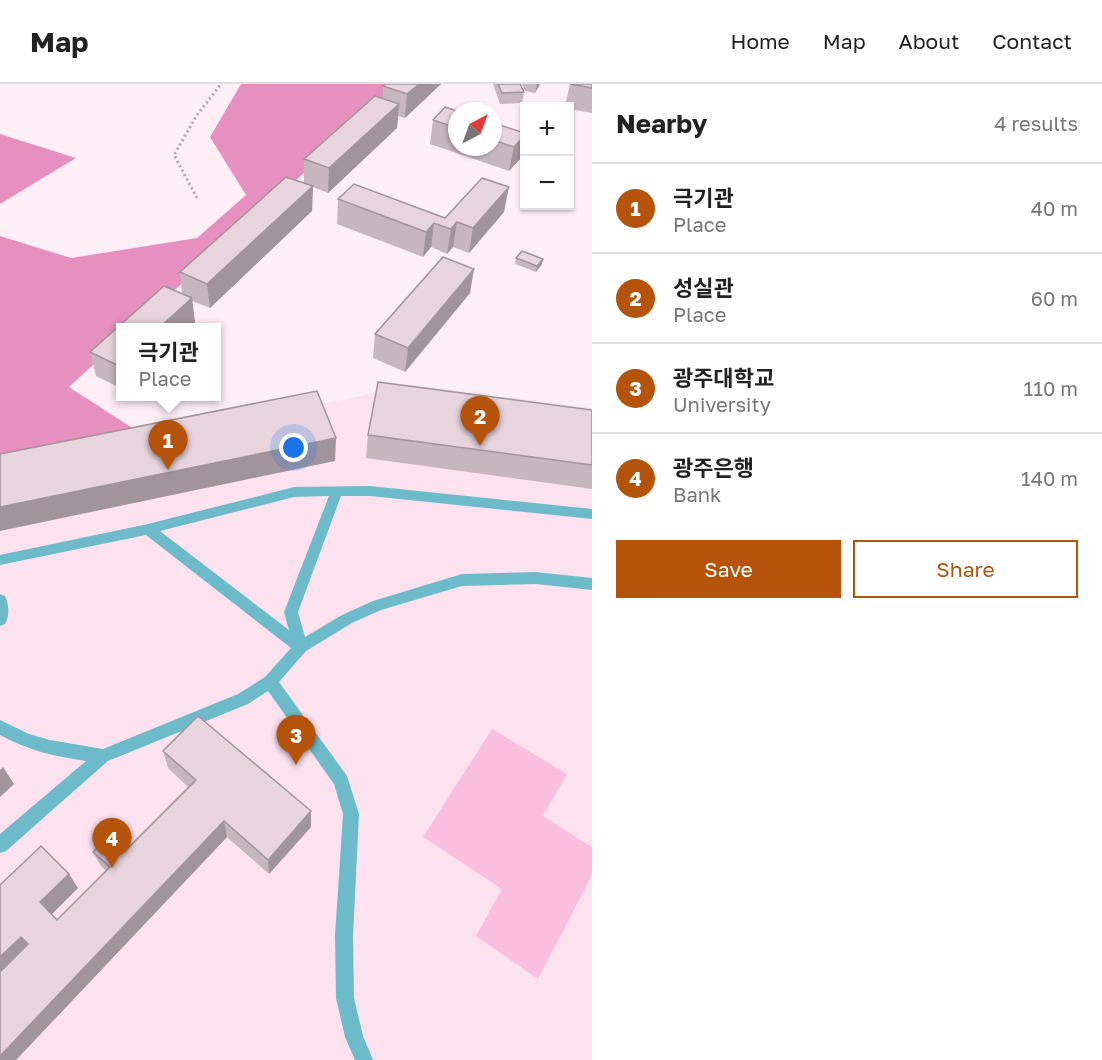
<!DOCTYPE html>
<meta charset="utf-8">
<style>
body{margin:0;font-family:"Golos Text","Noto Sans KR",sans-serif;background:#f6f6f6;color:#222}
.controls{position:absolute;right:18px;top:18px;display:grid;overflow:hidden;border-radius:0px;box-shadow:0 2px 4px #0004}
.controls button{width:54px;height:54px;display:grid;place-items:center;padding:0;border:0;border-bottom:2px solid #e0e0e0;background:#fff;color:#222;font:30px sans-serif}
.compass{position:absolute;left:448px;top:18px;width:54px;height:54px;border-radius:50%;background:#fff;box-shadow:0 2px 4px #0004;rotate:41deg}
.you{position:absolute;left:294px;top:364px;width:21px;height:21px;margin:-15px;border:4px solid #fff;border-radius:50%;background:#1a73e8;box-shadow:0 0 0 9px #1a73e833}
.badge{display:grid;place-items:center;width:39px;height:39px;border-radius:50%;background:#b45309;color:#fff;font-size:20px;font-weight:700}
.pin{position:absolute;translate:-50% -50px;filter:drop-shadow(0 2px 3px #0008)}
.pin::after{content:'';position:absolute;top:32px;width:21px;height:18px;background:inherit;clip-path:polygon(0 0,100% 0,50% 100%)}
.popup{position:absolute;left:116px;top:239px;width:105px;height:78px;box-sizing:border-box;display:grid;place-content:center;border-radius:0px;background:#fff;filter:drop-shadow(0 2px 4px #0005);font-size:20px;white-space:nowrap;color:#767676}
.popup b{font-size:22px;color:#222}
.popup::after{content:'';position:absolute;left:50%;top:100%;margin-left:-12px;border:12px solid transparent;border-top-color:#fff}
.list{margin:0;padding:0;list-style:none}
h2{display:flex;justify-content:space-between;align-items:center;height:78px;margin:0;padding:0 24px;font-size:26px}
h2 small{font-size:20px;font-weight:400;color:#767676}
.list li{display:grid;grid-template-columns:39px 1fr auto;gap:18px;align-items:center;box-sizing:border-box;height:90px;padding:0 24px;border-top:2px solid #e0e0e0}
.list b{display:block;font-size:22px;white-space:nowrap}
.list p{margin:0;font-size:20px;white-space:nowrap;color:#767676}
.list em{font-size:20px;font-style:normal;color:#767676}
.actions{display:flex;gap:12px;padding:18px 24px}
.actions a{flex:1;padding:14px 0;border:2px solid #b45309;border-radius:0px;text-align:center;font-size:21px;color:#b45309}
.actions .main{background:#b45309;color:#fff}
.map{position:relative;flex:none;width:592px;height:976px;overflow:hidden}
header{display:flex;align-items:center;gap:36px;box-sizing:border-box;height:84px;padding:0 30px;background:#fff;border-bottom:2px solid #e0e0e0}
header strong{font-size:28px}
nav{display:flex;gap:33px;margin-inline-start:auto;font-size:21px}
main{display:flex}
aside{flex:1;background:#fff}
.map>svg:first-child{display:block}
</style>
<header>
<strong>Map</strong>
<nav><a>Home</a><a>Map</a><a>About</a><a>Contact</a></nav>
</header>
<main>
<div class="map">
<svg width="592" height="976" viewBox="0 0 592 976">
<rect width="100%" height="100%" fill="#feeff6"/>
<path fill="#fce2ef" d="M 413,301 L 592,324 L 592,976 L 0,976 L 0,386 Z"/>
<path fill="#fabfde" d="M 492,645 L 567,690 L 543,732 L 592,763 L 592,791 L 538,895 L 476,852 L 502,805 L 423,753 Z"/>
<path fill="#e590bf" d="M 241,0 L 402,0 L 134,243 L 120,243 L 120,256 L 69,303 L 148,354 L 0,386 L 0,152 L 71,174 L 197,154 L 246,111 L 210,53 Z
M 0,50 L 76,74 L 0,120 Z"/>
<g fill="none" stroke-linecap="round" stroke-linejoin="round">
<path stroke="#b4a8ae" stroke-width="3" stroke-dasharray="2 3" stroke-linecap="butt" d="M 197,114 L 174,71 L 197,31 L 221,0"/>
<path fill="#6dbbca" fill-rule="evenodd" d="M 370,402 L 592,425 L 592,435 L 370,412 L 341,412 L 298,528 L 305,553 L 342,531 L 373,517 L 462,490 L 536,488 L 592,494 L 592,506 L 536,500 L 462,502 L 381,526 L 352,539 L 306,567 L 279,598 L 347,692 L 359,730 L 353,852 L 354,914 L 363,952 L 373,976 L 355,976 L 345,953 L 336,914 L 335,852 L 343,730 L 334,700 L 268,607 L 248,620 L 108,677 L 6,767 L 0,769 L 0,750 L 86,677 C 56,673 27,666 0,651 L 0,636 L 29,650 L 50,656 L 103,665 L 238,610 L 265,593 L 291,564 L 146,451 L 0,481 L 0,471 L 148,440 L 294,403 ZM 329,412 L 284,528 L 289,546 L 160,447 L 294,413 Z
M 0,510 L 5,512 C 9,521 10,531 5,540 L 0,542 Z"/>
</g>
<path fill="#c7b6be" d="M 386,0 L 441,0 L 405,34 L 398,32 L 397,44 L 328,109 L 313,103 L 312,127 L 210,224 L 192,217 L 195,239 L 190,243 L 120,243 L 120,304 L 96,292 L 90,268 L 164,202 L 182,210 L 180,188 L 286,93 L 304,99 L 304,75 L 375,12 L 383,14 L 383,2 Z
M 493,0 L 520,0 L 524,8 L 522,19 L 500,20 Z
M 522,0 L 540,0 L 535,9 L 525,7 Z
M 570,0 L 592,0 L 592,29 L 570,25 L 570,22 L 565,22 Z
M 457,27 L 457,63 L 493,63 L 493,39 L 525,49 L 525,57 L 521,74 L 509,87 L 430,60 L 433,36 Z
M 338,115 L 445,134 L 504,128 L 469,169 L 453,163 L 447,170 L 431,163 L 423,173 L 337,140 Z
M 516,174 L 542,180 L 536,188 L 515,180 Z
M 470,209 L 405,288 L 373,274 L 375,250 Z
M 592,326 L 592,405 L 366,374 L 368,351 Z
M 163,667 L 311,743 L 269,790 L 227,753 L 16,976 L 0,801 L 78,804 L 52,830 L 57,836 L 106,787 L 101,782 L 93,768 L 126,766 L 188,703 L 168,684 Z"/>
<path fill="#a2949b" d="M 419,0 L 441,0 L 405,34 L 407,10 Z
M 537,0 L 540,0 L 535,9 Z
M 399,20 L 397,44 L 328,109 L 329,84 Z
M 525,51 L 525,57 L 521,74 L 509,87 L 514,63 Z
M 313,102 L 312,127 L 210,224 L 207,200 Z
M 509,103 L 504,128 L 469,169 L 473,144 Z
M 457,138 L 453,163 L 447,170 L 451,145 Z
M 434,139 L 431,163 L 423,173 L 426,148 Z
M 543,175 L 542,180 L 536,188 L 537,182 Z
M 474,185 L 470,209 L 405,288 L 408,264 Z
M 192,214 L 195,239 L 190,243 L 160,243 Z
M 336,354 L 335,377 L 0,447 L 0,423 Z
M 3,683 L 14,700 L 0,713 L 0,686 Z
M 311,727 L 311,743 L 269,790 L 268,776 Z
M 224,737 L 227,753 L 16,976 L 0,976 L 0,972 Z
M 69,790 L 78,804 L 50,832 L 40,818 Z
M 21,853 L 32,865 L 0,897 L 0,873 Z"/>
<path fill="#e7d4dd" stroke="#a2949b" stroke-width="1.5" d="M 386,0 L 419,0 L 407,10 L 383,2 Z
M 498,0 L 520,0 L 524,8 L 502,9 Z
M 570,0 L 592,0 L 592,4 Z
M 375,12 L 399,20 L 329,84 L 304,75 Z
M 445,23 L 457,27 L 457,44 L 433,36 Z
M 493,39 L 525,49 L 525,51 L 514,63 L 493,56 Z
M 286,93 L 313,102 L 207,200 L 180,188 Z
M 482,94 L 509,103 L 473,144 L 457,138 L 451,145 L 434,139 L 426,148 L 338,115 L 354,100 L 445,134 Z
M 522,167 L 543,175 L 537,182 L 516,174 Z
M 443,173 L 474,185 L 408,264 L 375,250 Z
M 164,202 L 192,214 L 160,243 L 120,243 L 120,281 L 119,282 L 90,268 Z
M 378,298 L 592,326 L 592,381 L 368,351 Z
M 317,307 L 336,354 L 0,423 L 0,370 Z
M 198,632 L 311,727 L 268,776 L 224,737 L 0,972 L 0,888 L 28,860 L 21,853 L 0,873 L 0,801 L 41,762 L 69,790 L 40,818 L 57,836 L 110,783 L 93,768 L 110,751 L 126,766 L 196,696 L 163,667 Z"/>
</svg>
<div class="controls">
<button>+</button>
<button>−</button>
</div>
<svg class="compass" viewBox="-18 -18 36 36"><path d="M0-13l5 13h-10z" fill="#e53935"/><path d="M0 13l5-13h-10z" fill="#767676"/></svg>
<div class="you"></div>
<div class="pin badge" style="left:168px;top:386px">1</div>
<div class="popup"><b>극기관</b>Place</div>
<div class="pin badge" style="left:480px;top:362px">2</div>
<div class="pin badge" style="left:296px;top:681px">3</div>
<div class="pin badge" style="left:112px;top:784px">4</div>
</div>
<aside>
<h2>Nearby<small>4 results</small></h2>
<ul class="list">
<li><span class="badge">1</span><div><b>극기관</b><p>Place</p></div><em>40 m</em></li>
<li><span class="badge">2</span><div><b>성실관</b><p>Place</p></div><em>60 m</em></li>
<li><span class="badge">3</span><div><b>광주대학교</b><p>University</p></div><em>110 m</em></li>
<li><span class="badge">4</span><div><b>광주은행</b><p>Bank</p></div><em>140 m</em></li>
</ul>
<div class="actions"><a class="main">Save</a><a>Share</a></div>
</aside>
</main>
